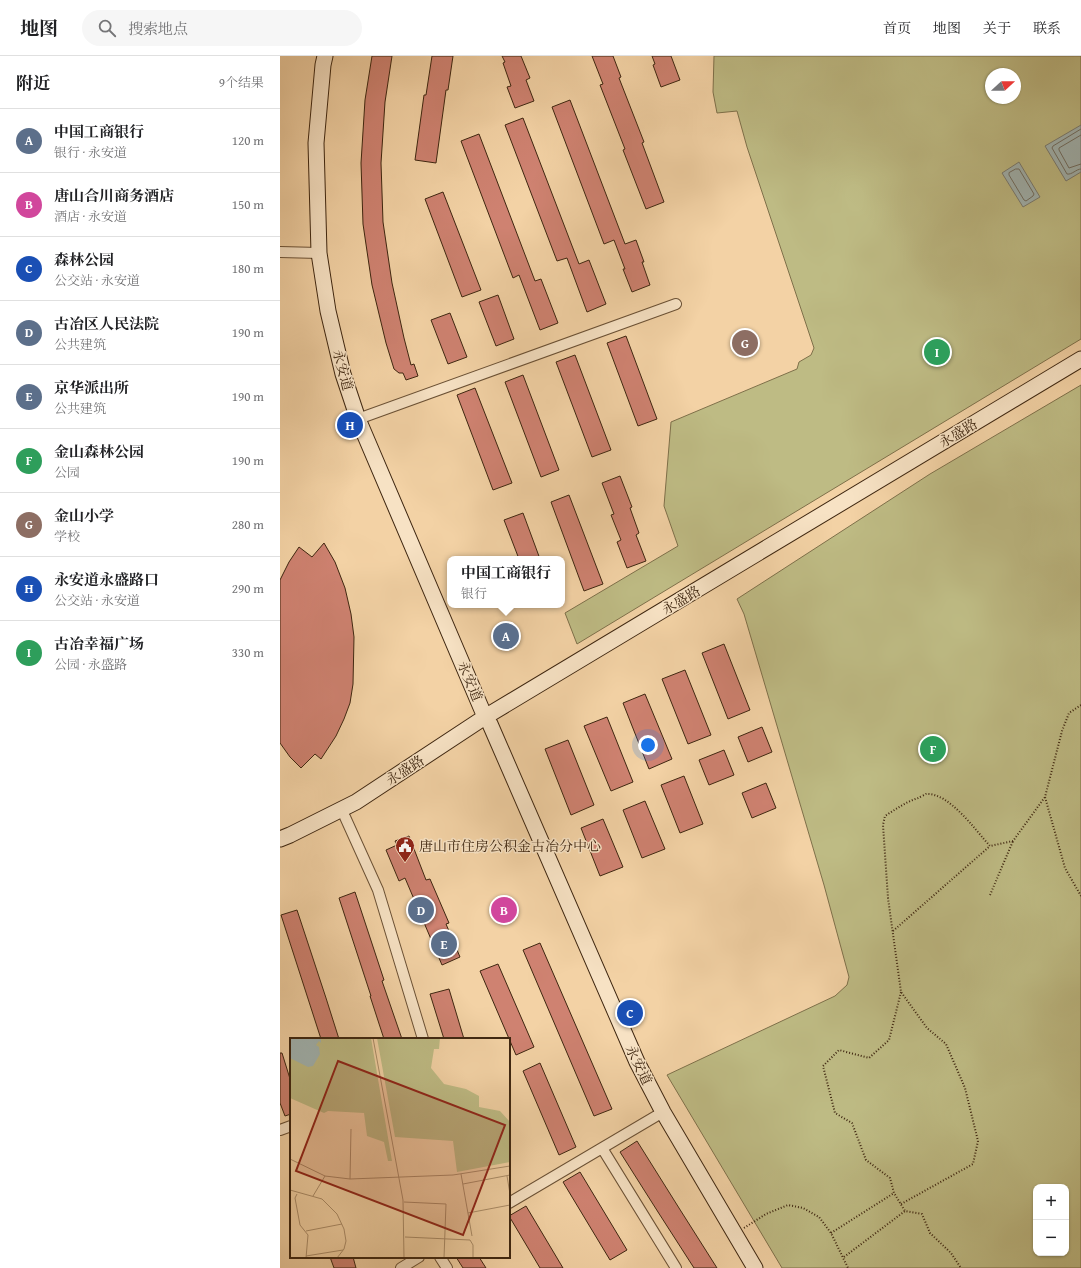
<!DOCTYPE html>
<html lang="zh">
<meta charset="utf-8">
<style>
body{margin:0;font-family:"Gentium Book Plus","Noto Serif SC",serif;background:#f6f6f6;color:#202124}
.controls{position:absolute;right:12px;bottom:12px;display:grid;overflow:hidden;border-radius:8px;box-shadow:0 1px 3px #0004}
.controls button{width:36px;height:36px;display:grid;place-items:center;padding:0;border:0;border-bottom:1px solid #e0e0e0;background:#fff;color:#202124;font:20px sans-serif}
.compass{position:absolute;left:705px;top:12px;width:36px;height:36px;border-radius:50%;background:#fff;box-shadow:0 1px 3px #0004;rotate:69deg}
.you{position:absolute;left:368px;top:689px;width:14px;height:14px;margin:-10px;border:3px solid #fff;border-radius:50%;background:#1a73e8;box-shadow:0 0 0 6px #1a73e833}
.badge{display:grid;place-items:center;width:26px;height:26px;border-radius:50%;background:#8f2418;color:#fff;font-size:13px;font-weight:700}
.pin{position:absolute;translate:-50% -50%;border:2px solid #fff;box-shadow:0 1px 4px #0006}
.popup{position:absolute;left:167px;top:500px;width:118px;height:52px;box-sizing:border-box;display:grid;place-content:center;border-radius:8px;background:#fff;filter:drop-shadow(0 1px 3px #0005);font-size:13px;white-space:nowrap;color:#757577}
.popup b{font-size:15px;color:#202124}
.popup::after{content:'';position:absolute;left:50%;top:100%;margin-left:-8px;border:8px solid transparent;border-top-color:#fff}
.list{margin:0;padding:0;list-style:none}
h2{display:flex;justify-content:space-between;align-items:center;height:52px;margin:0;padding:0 16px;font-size:17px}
h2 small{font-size:13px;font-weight:400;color:#757577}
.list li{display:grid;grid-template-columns:26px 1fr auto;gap:12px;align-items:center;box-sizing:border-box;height:64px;padding:0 16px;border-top:1px solid #e0e0e0}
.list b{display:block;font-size:15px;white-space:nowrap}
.list p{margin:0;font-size:13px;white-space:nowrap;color:#757577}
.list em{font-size:13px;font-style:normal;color:#757577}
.icon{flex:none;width:22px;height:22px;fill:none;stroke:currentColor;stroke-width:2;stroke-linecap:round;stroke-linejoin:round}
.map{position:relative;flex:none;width:801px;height:1212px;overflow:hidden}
header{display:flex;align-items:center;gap:24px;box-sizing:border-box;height:56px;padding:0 20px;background:#fff;border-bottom:1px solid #e0e0e0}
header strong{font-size:19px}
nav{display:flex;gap:22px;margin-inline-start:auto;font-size:14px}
.search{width:280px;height:36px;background:#f6f6f6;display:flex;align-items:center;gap:10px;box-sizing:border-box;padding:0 14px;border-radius:22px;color:#757577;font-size:15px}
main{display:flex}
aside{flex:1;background:#fff}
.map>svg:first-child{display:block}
</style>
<header>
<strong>地图</strong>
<div class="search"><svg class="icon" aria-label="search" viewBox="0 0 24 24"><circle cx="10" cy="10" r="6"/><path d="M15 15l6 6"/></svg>搜索地点</div>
<nav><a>首页</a><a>地图</a><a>关于</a><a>联系</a></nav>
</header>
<main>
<aside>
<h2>附近<small>9个结果</small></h2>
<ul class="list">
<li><span class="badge" style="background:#5c6f8a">A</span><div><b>中国工商银行</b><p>银行 · 永安道</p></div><em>120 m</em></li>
<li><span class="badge" style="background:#d1479c">B</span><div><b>唐山合川商务酒店</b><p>酒店 · 永安道</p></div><em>150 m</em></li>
<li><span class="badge" style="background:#1a4fb4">C</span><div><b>森林公园</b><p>公交站 · 永安道</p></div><em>180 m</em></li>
<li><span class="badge" style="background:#5c6f8a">D</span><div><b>古冶区人民法院</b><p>公共建筑</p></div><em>190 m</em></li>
<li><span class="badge" style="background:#5c6f8a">E</span><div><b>京华派出所</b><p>公共建筑</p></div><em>190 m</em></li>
<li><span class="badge" style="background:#2e9e5b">F</span><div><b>金山森林公园</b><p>公园</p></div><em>190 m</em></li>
<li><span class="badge" style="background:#8d6e63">G</span><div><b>金山小学</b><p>学校</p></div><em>280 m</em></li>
<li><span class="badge" style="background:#1a4fb4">H</span><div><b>永安道永盛路口</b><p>公交站 · 永安道</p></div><em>290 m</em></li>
<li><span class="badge" style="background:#2e9e5b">I</span><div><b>古冶幸福广场</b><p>公园 · 永盛路</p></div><em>330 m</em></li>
</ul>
</aside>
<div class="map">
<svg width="801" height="1212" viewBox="0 0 801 1212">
<rect width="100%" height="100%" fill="#f3d2a5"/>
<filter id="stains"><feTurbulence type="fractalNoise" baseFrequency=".005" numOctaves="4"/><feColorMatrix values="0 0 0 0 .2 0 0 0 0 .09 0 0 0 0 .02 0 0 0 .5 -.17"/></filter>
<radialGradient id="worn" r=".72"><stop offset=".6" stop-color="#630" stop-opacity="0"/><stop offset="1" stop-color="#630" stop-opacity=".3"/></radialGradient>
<path fill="#bebb84" stroke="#7e704a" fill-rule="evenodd" d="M 434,0 L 801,0 L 801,283 L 297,588 L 285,557 L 398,490 L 384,450 L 391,366 L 517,313 L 519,306 L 531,299 L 534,292 L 467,91 L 457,55 L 437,57 L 433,36 ZM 711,18 L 735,18 L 735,42 L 711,42 Z
M 801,329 L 801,1212 L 502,1212 L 387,1019 L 555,940 L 567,929 L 569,921 L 544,829 L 464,558 L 457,543 L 650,418 ZM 756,1131 L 786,1131 L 786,1197 L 756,1197 Z"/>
<path fill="#a1b5b3" stroke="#797c72" d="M 801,69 L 801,116 L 786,125 L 765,90 Z
M 739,106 L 760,141 L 743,151 L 722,117 Z"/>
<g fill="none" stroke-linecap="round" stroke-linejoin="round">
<path stroke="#706e62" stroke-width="1" d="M 801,73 L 773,90 L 772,92 L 787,118 C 792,119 796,113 801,113
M 801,79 L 779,92 L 779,94 L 789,112 L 801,108
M 736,113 L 739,113 L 754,138 L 753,140 L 746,145 L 744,144 L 729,119 L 729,117 Z"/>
</g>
<path fill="#cf8271" stroke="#3e2610" d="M 92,0 L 112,0 L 105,46 L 101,107 L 103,166 L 112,227 L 124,282 L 131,309 L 134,308 L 138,320 L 126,324 L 123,317 L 119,317 L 114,313 L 106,287 L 92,229 L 83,168 L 81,107 L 85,44 Z
M 152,0 L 173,0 L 168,34 L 166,34 L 156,107 L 135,104 L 144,39 L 146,39 Z
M 222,0 L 241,0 L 250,22 L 246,24 L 254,45 L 235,52 L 227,31 L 231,30 L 223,7 L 225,6 Z
M 312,0 L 333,0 L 341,21 L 339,22 L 364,86 L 362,87 L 384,146 L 366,153 L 343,94 L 345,93 L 320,29 L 323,28 Z
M 372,0 L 391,0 L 400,24 L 381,31 L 373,9 L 375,8 Z
M 290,44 L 345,188 L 356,184 L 364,206 L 362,206 L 370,229 L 352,236 L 343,213 L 345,213 L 334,184 L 324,188 L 272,51 Z
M 243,62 L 299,208 L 309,204 L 326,248 L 307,256 L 287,202 L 277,205 L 225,69 Z
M 199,78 L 255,225 L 261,223 L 278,267 L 260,274 L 239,219 L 233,222 L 181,85 Z
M 163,136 L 201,234 L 182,241 L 145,143 Z
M 218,239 L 234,283 L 216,290 L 199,246 Z
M 170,257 L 187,301 L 168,308 L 151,264 Z
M 346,280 L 377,363 L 358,370 L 327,287 Z
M 295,299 L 331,394 L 312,401 L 276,306 Z
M 243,319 L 279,414 L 261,421 L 225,326 Z
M 195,332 L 232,427 L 213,434 L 177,339 Z
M 340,420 L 352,451 L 350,452 L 359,477 L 356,479 L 366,505 L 347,512 L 337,486 L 341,484 L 331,459 L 334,458 L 322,427 Z
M 289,439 L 323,528 L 304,535 L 271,446 Z
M 243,457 L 260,503 L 239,503 L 224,464 Z
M 44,487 L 55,506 L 65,532 L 71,558 L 74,581 L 73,628 L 70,647 L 64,663 L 56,680 L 41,703 L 35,698 L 21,712 L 10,701 L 0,687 L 0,524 L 9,506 L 19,491 L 32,501 Z
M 444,588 L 470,654 L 448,663 L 422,597 Z
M 405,614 L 431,679 L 408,688 L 382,623 Z
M 365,638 L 392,703 L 369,713 L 343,647 Z
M 327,661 L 353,726 L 331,735 L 304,670 Z
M 482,671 L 492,696 L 468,706 L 458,681 Z
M 288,684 L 314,749 L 291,759 L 265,693 Z
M 444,694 L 454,719 L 429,729 L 419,704 Z
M 404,720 L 423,768 L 400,777 L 381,729 Z
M 486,727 L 496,752 L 472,762 L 462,737 Z
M 365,745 L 385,793 L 362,802 L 343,754 Z
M 323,763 L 343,811 L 320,820 L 301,772 Z
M 129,780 L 146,824 L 150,823 L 169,867 L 166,868 L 180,901 L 162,909 L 125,822 L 119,825 L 106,794 L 117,789 L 115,785 Z
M 75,836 L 104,924 L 102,925 L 122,983 L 104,983 L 90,940 L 91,940 L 59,842 Z
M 17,854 L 46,942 L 59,983 L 41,983 L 1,859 Z
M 260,887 L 332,1053 L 314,1060 L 243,894 Z
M 218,908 L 254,991 L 236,999 L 200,915 Z
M 169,933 L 184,983 L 164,983 L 150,938 Z
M 0,997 L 2,997 L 11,1026 L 11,1058 L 5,1060 L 0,1047 Z
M 260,1007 L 296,1091 L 279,1099 L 243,1015 Z
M 357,1085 L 399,1152 L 437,1212 L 414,1212 L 378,1156 L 340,1096 Z
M 300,1116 L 347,1194 L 330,1204 L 283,1126 Z
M 246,1150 L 283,1212 L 260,1212 L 229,1160 Z
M 50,1201 L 73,1201 L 76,1212 L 54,1212 Z
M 176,1201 L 199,1201 L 206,1212 L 183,1212 Z"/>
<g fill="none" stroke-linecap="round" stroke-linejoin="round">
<g stroke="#6b5135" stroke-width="12">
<path id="street" d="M 0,196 L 39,197
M 78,363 L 396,248
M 65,761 L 98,834 L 143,983
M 0,1074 L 11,1070
M 322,1092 L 396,1212
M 229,1147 L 383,1056
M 160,1201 L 167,1212
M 121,1212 L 139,1201"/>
</g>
<g stroke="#3e2610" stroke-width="17">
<path id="secondary" d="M 45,0 L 43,9 L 36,87 L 39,197 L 48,255 L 63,318 L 78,363 L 205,661 L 210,668 L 357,1006 L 383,1056 L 475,1212
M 0,783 L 10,779 L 76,746 L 205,661 L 801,303"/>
</g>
<path stroke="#3e2610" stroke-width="2" stroke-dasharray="1 2" stroke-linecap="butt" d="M 801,649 L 789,657 L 782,675 L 765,741 L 785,812 L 801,840
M 710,839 L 733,785
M 613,875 L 710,790
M 621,936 L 609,984 L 589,1002 L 559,994 L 543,1010 L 555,1057 L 572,1067 L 586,1104 L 610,1122 L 614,1137 L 625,1155 L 642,1158 L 650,1177 L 671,1197 L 681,1212
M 621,1148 L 693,1108 L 698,1085 L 685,1032 L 666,988 L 647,972 L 621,936 L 608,842 L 603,769 L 605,760 C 616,753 626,746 638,742 C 640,741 644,739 646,738 C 669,736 696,775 710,790 L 733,785 L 765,741
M 464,1172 L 486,1158 L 508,1149 L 523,1152 L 539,1161 L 551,1177 L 568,1212
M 551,1177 L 614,1137
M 564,1201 L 625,1155"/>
<use href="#street" stroke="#f7e2c4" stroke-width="10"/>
<use href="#secondary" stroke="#f7e2c4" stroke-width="15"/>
</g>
<defs>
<g id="civic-pin" transform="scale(1)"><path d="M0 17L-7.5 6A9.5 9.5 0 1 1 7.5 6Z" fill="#8f2418" stroke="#f7e2c4"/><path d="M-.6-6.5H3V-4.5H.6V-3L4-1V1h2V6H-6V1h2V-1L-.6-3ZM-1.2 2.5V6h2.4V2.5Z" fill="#fff"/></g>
</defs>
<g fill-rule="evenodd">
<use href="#civic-pin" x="125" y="790"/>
</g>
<g text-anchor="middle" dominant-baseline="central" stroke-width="3" stroke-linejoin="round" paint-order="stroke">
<g font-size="14" fill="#3e2610" stroke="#f7e2c4">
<text transform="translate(63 314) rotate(75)">永安道</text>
<text transform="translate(678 377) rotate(-31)">永盛路</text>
<text transform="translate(401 544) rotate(-31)">永盛路</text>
<text transform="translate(190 625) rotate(67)">永安道</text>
<text transform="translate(125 714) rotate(-33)">永盛路</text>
<text transform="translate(359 1009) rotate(64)">永安道</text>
</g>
<g font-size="14" fill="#3e2610" stroke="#f7e2c4" text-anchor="start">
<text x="139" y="790">唐山市住房公积金古冶分中心</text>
</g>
</g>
<g transform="translate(10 982)">
<rect width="220" height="220" fill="#f3d2a5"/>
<path d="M 0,0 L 81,0 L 102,123 L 98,123 L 94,104 L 77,98 L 74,75 L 38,73 L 34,75 L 0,60 ZM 87,0 L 150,0 L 149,11 L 144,11 L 141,30 L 154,46 L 176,51 L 189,58 L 189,69 L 210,73 L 220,84 L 220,124 L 167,134 L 163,103 L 105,99 Z" fill="#bebb84"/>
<path d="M 0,0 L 31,0 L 31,5 L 29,3 L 26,7 L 29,9 L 30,16 L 23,28 L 18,29 L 0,20 Z" fill="#a1b5b3"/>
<path fill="none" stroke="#ab8d69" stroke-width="1" d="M 83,0 L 113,162 L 114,220M 0,121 L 35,138 L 60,141 L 163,137 L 220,128M 171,136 L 182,198M 217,138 L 220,156M 60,141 L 61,91M 173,146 L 220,137M 0,152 L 32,161 L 47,176 L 54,191 L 56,203 L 54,211 L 47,220M 7,156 L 5,160 L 10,187 L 18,197 L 16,220M 23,158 L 35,138M 114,164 L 156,166 L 154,220M 178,175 L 220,167M 16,193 L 52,186M 115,199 L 180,202 L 183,207 L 183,220M 16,218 L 53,212"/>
<path fill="#8f2418" fill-opacity="0.15" stroke="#8f2418" stroke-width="2" d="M 48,23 L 215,87 L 173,197 L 6,133 Z"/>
<rect width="220" height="220" fill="none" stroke="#3e2610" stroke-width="2"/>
</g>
<rect width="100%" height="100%" filter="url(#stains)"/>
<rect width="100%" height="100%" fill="url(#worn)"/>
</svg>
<div class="controls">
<button>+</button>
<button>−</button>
</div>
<svg class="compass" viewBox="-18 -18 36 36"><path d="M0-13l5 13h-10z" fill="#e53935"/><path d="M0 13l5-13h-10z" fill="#757577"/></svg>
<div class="you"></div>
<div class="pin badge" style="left:226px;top:580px;background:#5c6f8a">A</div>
<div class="popup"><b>中国工商银行</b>银行</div>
<div class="pin badge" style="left:224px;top:854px;background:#d1479c">B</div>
<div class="pin badge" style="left:350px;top:957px;background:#1a4fb4">C</div>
<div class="pin badge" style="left:141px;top:854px;background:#5c6f8a">D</div>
<div class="pin badge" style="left:164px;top:888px;background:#5c6f8a">E</div>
<div class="pin badge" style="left:653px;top:693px;background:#2e9e5b">F</div>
<div class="pin badge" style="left:465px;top:287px;background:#8d6e63">G</div>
<div class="pin badge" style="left:70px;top:369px;background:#1a4fb4">H</div>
<div class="pin badge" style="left:657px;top:296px;background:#2e9e5b">I</div>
</div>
</main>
